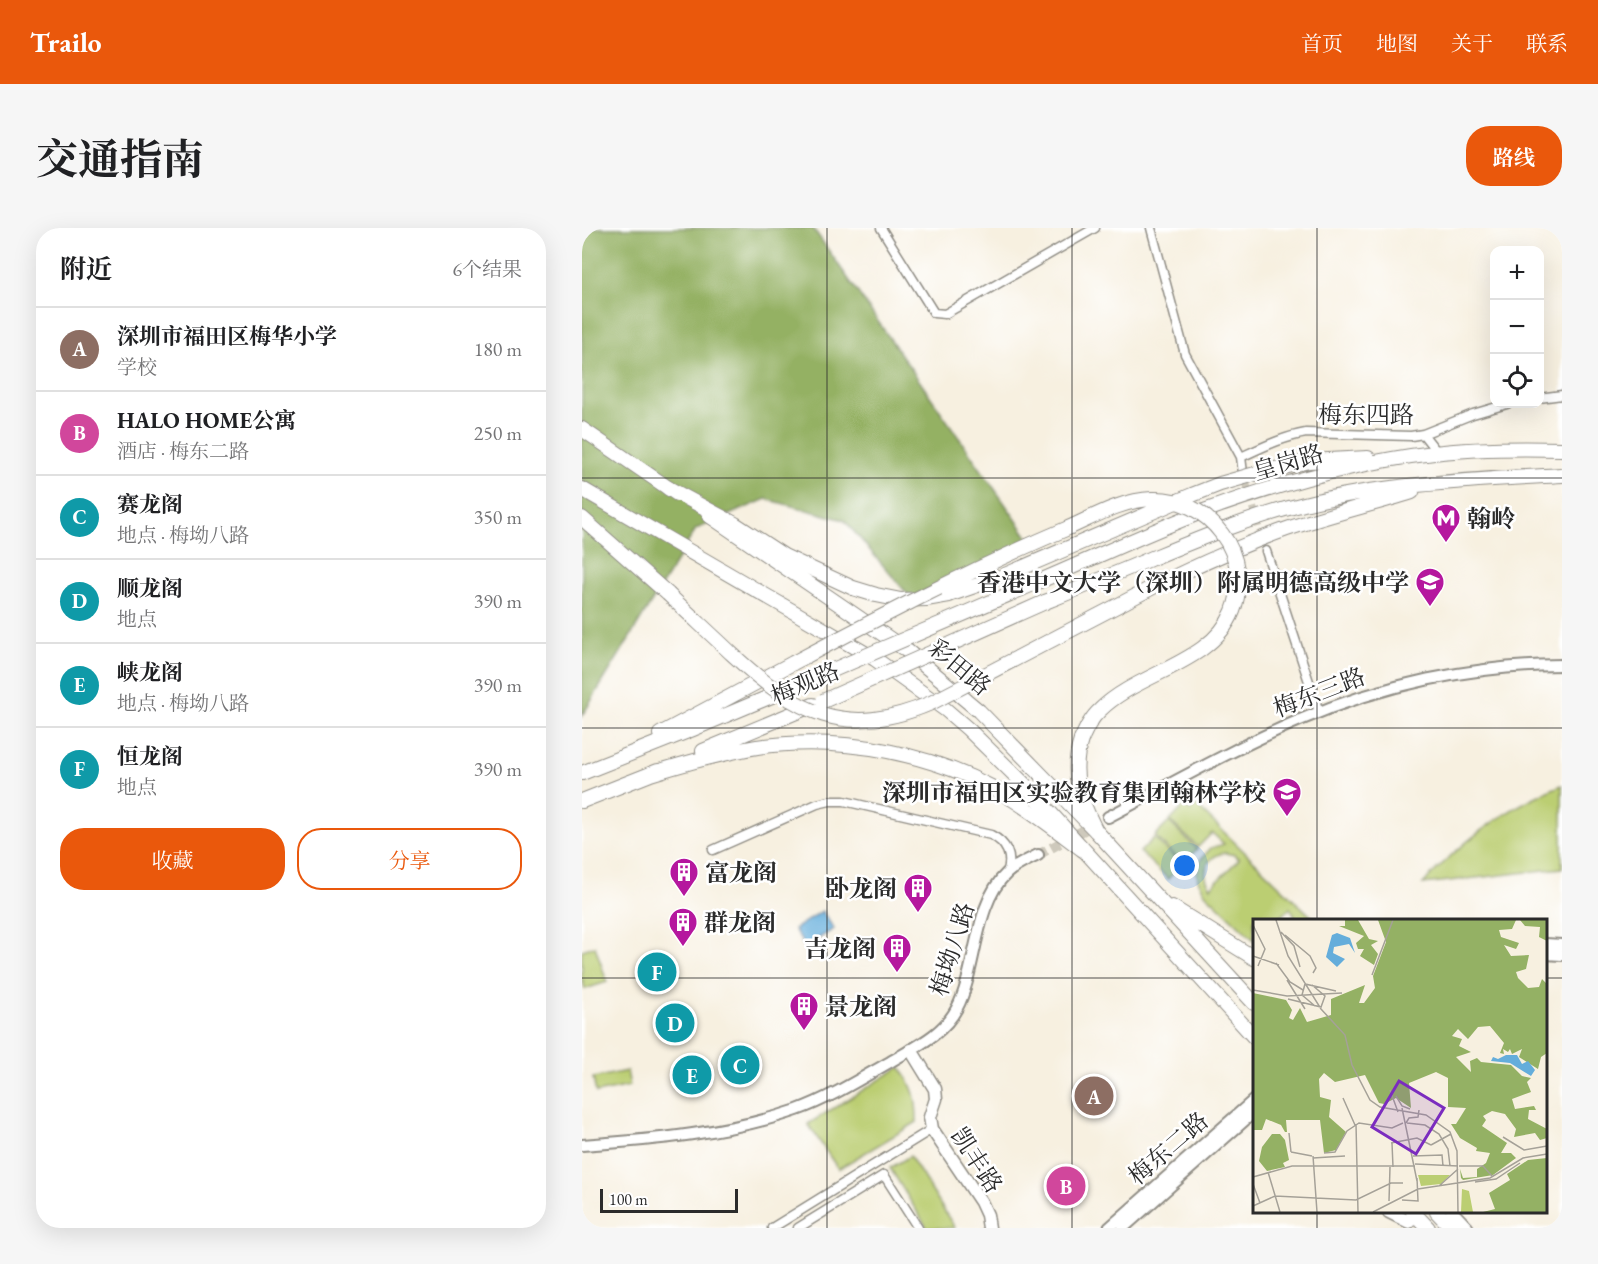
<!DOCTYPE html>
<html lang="zh">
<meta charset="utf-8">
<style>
body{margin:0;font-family:"EB Garamond","Noto Serif SC",serif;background:#f6f6f6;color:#202124}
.controls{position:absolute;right:18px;top:18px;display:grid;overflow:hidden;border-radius:12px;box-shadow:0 6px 24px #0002}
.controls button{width:54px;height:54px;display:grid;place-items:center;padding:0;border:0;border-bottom:2px solid #e0e0e0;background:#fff;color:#202124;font:30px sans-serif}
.scale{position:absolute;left:18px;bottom:15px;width:138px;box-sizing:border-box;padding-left:6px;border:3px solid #2b2b2b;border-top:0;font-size:16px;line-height:21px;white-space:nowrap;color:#2b2b2b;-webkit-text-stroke:4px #fff;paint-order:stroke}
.you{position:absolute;left:603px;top:638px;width:21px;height:21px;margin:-15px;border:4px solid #fff;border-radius:50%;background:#1a73e8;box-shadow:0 0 0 9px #1a73e833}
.badge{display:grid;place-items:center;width:39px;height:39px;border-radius:50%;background:#ea580c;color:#fff;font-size:20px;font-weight:700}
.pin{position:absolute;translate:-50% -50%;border:3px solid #fff;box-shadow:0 2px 6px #0006}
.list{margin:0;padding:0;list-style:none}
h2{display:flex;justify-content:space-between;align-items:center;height:78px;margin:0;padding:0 24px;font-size:26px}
h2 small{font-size:20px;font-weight:400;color:#757577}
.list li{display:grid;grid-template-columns:39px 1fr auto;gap:18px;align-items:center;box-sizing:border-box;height:84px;padding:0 24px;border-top:2px solid #e0e0e0}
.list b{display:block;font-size:22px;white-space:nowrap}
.list p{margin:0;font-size:20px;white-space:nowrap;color:#757577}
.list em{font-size:20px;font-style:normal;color:#757577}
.actions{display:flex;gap:12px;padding:18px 24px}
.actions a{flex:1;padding:14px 0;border:2px solid #ea580c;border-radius:24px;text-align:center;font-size:21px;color:#ea580c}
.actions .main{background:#ea580c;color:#fff}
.icon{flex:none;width:33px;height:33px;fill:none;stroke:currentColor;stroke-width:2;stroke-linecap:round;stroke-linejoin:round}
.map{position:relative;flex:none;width:980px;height:1000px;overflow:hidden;border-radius:24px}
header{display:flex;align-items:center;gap:36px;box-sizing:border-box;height:84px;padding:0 30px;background:#ea580c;color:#fff}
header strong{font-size:28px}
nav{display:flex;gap:33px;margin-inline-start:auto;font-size:21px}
.intro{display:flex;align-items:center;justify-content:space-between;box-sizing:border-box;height:144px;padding:0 36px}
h1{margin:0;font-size:42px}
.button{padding:15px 27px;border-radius:24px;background:#ea580c;color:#fff;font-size:21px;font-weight:700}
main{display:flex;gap:36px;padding:0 36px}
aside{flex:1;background:#fff;border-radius:24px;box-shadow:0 6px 24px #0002}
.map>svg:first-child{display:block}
</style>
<header>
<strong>Trailo</strong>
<nav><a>首页</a><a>地图</a><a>关于</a><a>联系</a></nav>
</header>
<div class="intro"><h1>交通指南</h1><a class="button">路线</a></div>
<main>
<aside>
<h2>附近<small>6个结果</small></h2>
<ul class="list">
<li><span class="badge" style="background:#8d6e63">A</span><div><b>深圳市福田区梅华小学</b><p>学校</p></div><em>180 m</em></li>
<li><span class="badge" style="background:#d1479c">B</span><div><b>HALO HOME公寓</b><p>酒店 · 梅东二路</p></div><em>250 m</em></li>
<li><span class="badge" style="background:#0f9aa8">C</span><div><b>赛龙阁</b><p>地点 · 梅坳八路</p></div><em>350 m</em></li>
<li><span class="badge" style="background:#0f9aa8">D</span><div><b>顺龙阁</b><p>地点</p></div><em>390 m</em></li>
<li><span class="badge" style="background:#0f9aa8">E</span><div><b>峡龙阁</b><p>地点 · 梅坳八路</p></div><em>390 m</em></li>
<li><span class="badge" style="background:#0f9aa8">F</span><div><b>恒龙阁</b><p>地点</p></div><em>390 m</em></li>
</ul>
<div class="actions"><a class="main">收藏</a><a>分享</a></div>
</aside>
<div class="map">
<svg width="980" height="1000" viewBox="0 0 980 1000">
<rect width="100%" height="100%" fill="#fff"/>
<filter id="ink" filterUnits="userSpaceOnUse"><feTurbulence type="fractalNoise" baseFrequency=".0167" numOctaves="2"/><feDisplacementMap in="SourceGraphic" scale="12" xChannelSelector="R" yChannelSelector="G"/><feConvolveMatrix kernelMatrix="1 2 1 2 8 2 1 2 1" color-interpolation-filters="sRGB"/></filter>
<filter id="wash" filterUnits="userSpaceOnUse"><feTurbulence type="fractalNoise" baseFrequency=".008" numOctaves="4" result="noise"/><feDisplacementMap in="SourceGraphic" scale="24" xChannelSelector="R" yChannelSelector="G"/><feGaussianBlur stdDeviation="1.35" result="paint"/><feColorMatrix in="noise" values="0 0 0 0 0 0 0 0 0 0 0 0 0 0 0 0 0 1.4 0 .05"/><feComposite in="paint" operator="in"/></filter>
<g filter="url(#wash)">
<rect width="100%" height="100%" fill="#f7f0e0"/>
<path fill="#bbce72" stroke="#737c4e" stroke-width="1.5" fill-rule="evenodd" d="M 980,557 L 980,640 L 841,656 C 880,613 926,578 980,557 Z
M 614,577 L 733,692 L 714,692 L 711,684 L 708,680 L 695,692 L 672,692 L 672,712 L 623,665 L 616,652 L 615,645 L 619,631 L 629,620 L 642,616 L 630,605 L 616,619 L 588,593 L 602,578 L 608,583 ZM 643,625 L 653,627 L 657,631 L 629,659 C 618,645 625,627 643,625 Z
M 587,594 L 615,621 L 601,635 L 573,608 Z
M 572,610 L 600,636 L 586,651 L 558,624 Z
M 13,718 L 25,754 L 3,761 L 0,750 L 0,722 Z
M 318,839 C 332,860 335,869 335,894 L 256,941 L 226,896 Z
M 45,843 L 48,858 L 14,865 L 11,850 Z
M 328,928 L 373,1000 L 345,1000 L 308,940 Z"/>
<path fill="#94b164" stroke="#606e48" stroke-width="1.5" d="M 0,0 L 231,0 L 451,316 L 329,370 L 262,292 L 184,271 L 114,301 L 0,488 Z"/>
<path fill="#64addb" stroke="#486c83" stroke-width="1.5" d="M 240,683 L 252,701 L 223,719 L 212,701 Z"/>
</g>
<g filter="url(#ink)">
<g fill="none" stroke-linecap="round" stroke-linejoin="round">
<path stroke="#cec9bc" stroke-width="8" stroke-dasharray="8 4" stroke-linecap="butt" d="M 661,245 L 681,314"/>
<path stroke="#cec9bc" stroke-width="10" stroke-dasharray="10 5" stroke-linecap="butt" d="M 456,627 L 526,589"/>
<g stroke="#918e86" stroke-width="11">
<path id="minor" d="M 299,0 L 352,85 L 363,86 L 513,0
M 569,0 L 603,126 L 659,229
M 957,170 L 980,167
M 841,206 L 855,224
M 661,245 L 659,229 C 681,219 701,209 724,205 L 829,208 L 841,206 L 891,186 L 925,176
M 684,323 L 737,484
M 131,622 L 235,576 L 248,573 L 262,573 L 409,607 C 425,615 431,629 425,645
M 190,1000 L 350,901
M 216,1000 L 302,947 L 336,1000"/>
</g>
<g stroke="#918e86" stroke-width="14">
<path id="tertiary" d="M 526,589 C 589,556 652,520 718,492 C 799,457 891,437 980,437
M 963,716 L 980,717
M 963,726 L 980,727
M 0,917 C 70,912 149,905 215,882 C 248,870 278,851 308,834 C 333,819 361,807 375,780 C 395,742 392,675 425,645 C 434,637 446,632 456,627
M 527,1000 L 672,872
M 541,1000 L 672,884"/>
</g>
<g stroke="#918e86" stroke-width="15">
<path id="secondary" d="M 329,822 L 353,861 L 354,871 L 348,889 L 350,901 L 399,974 L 405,987 L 407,1000
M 807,984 L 827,994
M 870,984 L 885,1000"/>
</g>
<g stroke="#918e86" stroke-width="16">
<path id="primary" d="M 0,201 L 95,266
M 0,261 L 293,431 L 364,482 L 386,501 L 443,557 L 672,809
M 128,288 L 324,422 L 397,483 L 514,603 L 672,775
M 590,679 L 672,730
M 831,984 L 846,1000
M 855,984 L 870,1000"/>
</g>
<g stroke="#918e86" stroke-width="16">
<path id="trunk" d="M 673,246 L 727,233 L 786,230
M 86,260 L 153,296 L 202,328 L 271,360 L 294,367 L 319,372 L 344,371 L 367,367
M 0,290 L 86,366
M 458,353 C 512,330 567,304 622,283 C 696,256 774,234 852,225 C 894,220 938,220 980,221
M 573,358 C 616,337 660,317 705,301 C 746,287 788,277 830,264
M 463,374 C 498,360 533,346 568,331 C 619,310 669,289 722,276 C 807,255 894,252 980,247
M 78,506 L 211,435
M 499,512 C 488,547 498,571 514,603
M 121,523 L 231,477
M 0,545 L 111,501 L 230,451
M 68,546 C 104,535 139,525 175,519 C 259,507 354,525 427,569 C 453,585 477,604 501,622
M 0,573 L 76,543"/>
</g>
<use href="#minor" stroke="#fff" stroke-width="8"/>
<use href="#tertiary" stroke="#fff" stroke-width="10"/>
<use href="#secondary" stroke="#fff" stroke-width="12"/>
<use href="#primary" stroke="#fff" stroke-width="14"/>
<use href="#trunk" stroke="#fff" stroke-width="14"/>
<g stroke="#918e86" stroke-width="16" stroke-linecap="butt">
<path id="trunk-bridge" d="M 86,366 C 107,386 129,406 150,426 C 214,485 263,512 349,475 L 573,358
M 367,367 L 416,350 L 610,267 L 638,256 L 673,246
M 211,435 C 300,388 392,340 484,301 C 511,289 540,272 570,271 C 598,270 623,283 640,306 C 656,327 661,358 651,383 C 630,436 556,444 518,482 C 509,490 504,501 499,512
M 230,451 L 458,353
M 241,473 L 463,374"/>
</g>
<use href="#trunk-bridge" stroke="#fff" stroke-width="14"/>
</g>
</g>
<path fill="none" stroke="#2b2b2b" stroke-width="1.5" stroke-opacity="0.55" d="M 245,0 L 245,1000M 490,0 L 490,1000M 735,0 L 735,692M 0,250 L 980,250M 0,500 L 980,500M 0,750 L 672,750M 963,750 L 980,750M 735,984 L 735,1000"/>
<defs>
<g id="metro-pin" transform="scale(1.5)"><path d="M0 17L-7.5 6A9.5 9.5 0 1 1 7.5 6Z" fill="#b5179e" stroke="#fff"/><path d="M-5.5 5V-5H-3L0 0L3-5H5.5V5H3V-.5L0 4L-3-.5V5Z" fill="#fff"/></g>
<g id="school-pin" transform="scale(1.5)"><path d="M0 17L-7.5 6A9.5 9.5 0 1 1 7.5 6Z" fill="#b5179e" stroke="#fff"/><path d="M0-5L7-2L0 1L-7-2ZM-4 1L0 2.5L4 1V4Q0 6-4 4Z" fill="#fff"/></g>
<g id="building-pin" transform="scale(1.5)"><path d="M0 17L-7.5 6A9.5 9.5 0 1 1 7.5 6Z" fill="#b5179e" stroke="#fff"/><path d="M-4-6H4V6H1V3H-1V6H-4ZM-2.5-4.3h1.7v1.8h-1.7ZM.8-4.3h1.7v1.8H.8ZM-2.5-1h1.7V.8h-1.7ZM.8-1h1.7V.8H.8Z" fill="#fff"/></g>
</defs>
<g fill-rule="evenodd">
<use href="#metro-pin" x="864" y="290"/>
<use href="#school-pin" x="848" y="354"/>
<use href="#school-pin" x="705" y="564"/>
<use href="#building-pin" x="102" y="644"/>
<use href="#building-pin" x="336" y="660"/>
<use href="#building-pin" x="101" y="694"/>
<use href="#building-pin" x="315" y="720"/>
<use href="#building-pin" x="222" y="778"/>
</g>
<g text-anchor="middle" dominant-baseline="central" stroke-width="5" stroke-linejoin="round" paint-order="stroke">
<g font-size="24" fill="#2b2b2b" stroke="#fff">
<text x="784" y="186">梅东四路</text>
<text transform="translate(706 234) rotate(-16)">皇岗路</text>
<text transform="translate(378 439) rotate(40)">彩田路</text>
<text transform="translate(223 455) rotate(-23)">梅观路</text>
<text transform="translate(737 464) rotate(-21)">梅东三路</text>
<text transform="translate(370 721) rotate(-73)">梅坳八路</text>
<text transform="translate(586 920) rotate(-41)">梅东二路</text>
<text transform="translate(395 932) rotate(57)">凯丰路</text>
</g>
<g font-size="24" font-weight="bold" fill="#2b2b2b" stroke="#fff" text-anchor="start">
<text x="885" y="290">翰岭</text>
<text x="827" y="354" text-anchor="end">香港中文大学（深圳）附属明德高级中学</text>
<text x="684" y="564" text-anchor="end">深圳市福田区实验教育集团翰林学校</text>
<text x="123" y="644">富龙阁</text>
<text x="315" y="660" text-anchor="end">卧龙阁</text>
<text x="122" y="694">群龙阁</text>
<text x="294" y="720" text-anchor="end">吉龙阁</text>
<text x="243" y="778">景龙阁</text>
</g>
</g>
<g transform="translate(671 691)">
<rect width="294" height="294" fill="#f7f0e0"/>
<path d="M 165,256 L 197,256 L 188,265 L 168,267 ZM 209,270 L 216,272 L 220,293 L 208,293 Z" fill="#bbce72"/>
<path d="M 92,1 L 105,1 L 116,20 L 125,22 L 118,26 L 125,35 L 121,46 L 107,37 L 111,30 L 105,30 L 103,24 L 111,17 L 86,7 L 92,7 ZM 125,1 L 263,1 L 259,10 L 246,11 L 248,18 L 266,24 L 263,30 L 251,26 L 258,37 L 276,36 L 273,50 L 263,53 L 265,59 L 275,69 L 286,68 L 289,60 L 294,65 L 294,134 L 288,138 L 285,150 L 266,138 L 269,130 L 259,135 L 257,130 L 255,133 L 250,130 L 251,135 L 247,134 L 251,124 L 237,107 L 225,108 L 215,120 L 205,110 L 199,117 L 209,120 L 206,127 L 218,133 L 203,138 L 218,153 L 217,142 L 224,139 L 228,143 L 258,146 L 269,157 L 278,159 L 274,163 L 278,173 L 259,180 L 262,190 L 281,187 L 283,191 L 276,191 L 275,200 L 294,210 L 294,219 L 287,221 L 282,214 L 261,218 L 263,210 L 252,195 L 239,192 L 230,197 L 233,201 L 229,207 L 254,224 L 248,234 L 258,234 L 263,239 L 240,256 L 210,261 L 208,259 L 207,250 L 210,259 L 224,258 L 224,250 L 233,244 L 237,234 L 223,232 L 224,229 L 207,219 L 198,205 L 203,205 L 213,189 L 195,188 L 195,159 L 183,153 L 156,164 L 158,189 L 143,179 L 131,185 L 126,184 L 112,156 L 82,163 L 71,154 L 66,160 L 67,178 L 78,181 L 76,198 L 93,213 L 83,231 L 71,234 L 67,201 L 33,201 L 34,213 L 32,213 L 28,206 L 13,200 L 9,211 L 0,211 L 0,74 L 33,81 L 39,91 L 36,99 L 40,101 L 47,89 L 54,103 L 78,96 L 78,80 L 112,66 L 106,84 L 111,84 L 122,69 L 120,57 L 133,23 ZM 267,1 L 294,1 L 294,22 L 286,18 L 287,8 L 272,7 ZM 19,215 L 27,215 L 32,221 L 36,241 L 30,244 L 32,248 L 14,252 L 6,242 L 9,228 ZM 294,239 L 294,293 L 230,293 L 242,290 L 236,274 L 257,261 L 254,255 L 275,241 Z" fill="#94b164"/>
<path d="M 84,14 L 97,19 L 102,34 L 96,25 L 81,28 L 80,34 L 92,40 L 84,48 L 73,38 L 79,16 ZM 253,136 L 264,136 L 269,145 L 275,142 L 282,151 L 278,157 L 257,144 L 238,142 L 240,138 L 245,140 Z" fill="#64addb"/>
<path fill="none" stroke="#a5a198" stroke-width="1.5" d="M 23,1 L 35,37 L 68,90 L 92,116 L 99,146 L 117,181 L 127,188 L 173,196 L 197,213 L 204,232 L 205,293M 0,6 L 12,30 L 5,47M 28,13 L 41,27 L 47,48M 32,16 L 57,37 L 63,49 L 60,54M 0,37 L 26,46M 23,44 L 37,63 L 50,71M 119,56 L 140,1M 34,61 L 52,90M 0,71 L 34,77 L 89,74M 35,80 L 68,88 L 72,77 L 59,66M 62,87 L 49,76 L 52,65 L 83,72M 137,171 L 145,193M 143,177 L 149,187 L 157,190M 90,179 L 102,206M 149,189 L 164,262M 153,204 L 156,199 L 165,198 L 166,191M 154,204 L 172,206 L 186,215 L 195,230 L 197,247M 103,205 L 105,293M 36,214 L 38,233M 250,218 L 271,231 L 294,227M 138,224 L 164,219 L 178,226M 139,224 L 140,248M 178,226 L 198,215M 38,233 L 59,237M 71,234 L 82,233 L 94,212 L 106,204 L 139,209 L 150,204M 60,237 L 64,293M 160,237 L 189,236 L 190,247M 60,239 L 92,237M 162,245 L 205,247M 206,247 L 230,247 L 239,257M 15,253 L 27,293M 0,258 L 39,247 L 162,247M 222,263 L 243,260 L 267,244M 0,265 L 7,284M 186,267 L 205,250M 149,281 L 165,282 L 164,259M 136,282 L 137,248M 0,287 L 22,277 L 103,281 L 138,264 L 150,264M 120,293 L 165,270 L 237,259 L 270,239 L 294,235"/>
<path fill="#7b2cbf" fill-opacity="0.15" stroke="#7b2cbf" stroke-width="3" d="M 146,162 L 191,189 L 163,235 L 119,208 Z"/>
<rect width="294" height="294" fill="none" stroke="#2b2b2b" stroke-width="3"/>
</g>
</svg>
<div class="controls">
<button>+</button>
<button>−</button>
<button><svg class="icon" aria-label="locate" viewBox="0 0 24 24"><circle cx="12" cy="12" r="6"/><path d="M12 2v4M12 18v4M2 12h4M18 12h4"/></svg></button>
</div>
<div class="scale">100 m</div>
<div class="you"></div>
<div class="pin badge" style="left:512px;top:868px;background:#8d6e63">A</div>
<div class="pin badge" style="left:484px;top:958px;background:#d1479c">B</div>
<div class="pin badge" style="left:158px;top:837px;background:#0f9aa8">C</div>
<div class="pin badge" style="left:93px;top:795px;background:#0f9aa8">D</div>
<div class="pin badge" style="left:110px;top:847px;background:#0f9aa8">E</div>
<div class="pin badge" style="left:75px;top:744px;background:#0f9aa8">F</div>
</div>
</main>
